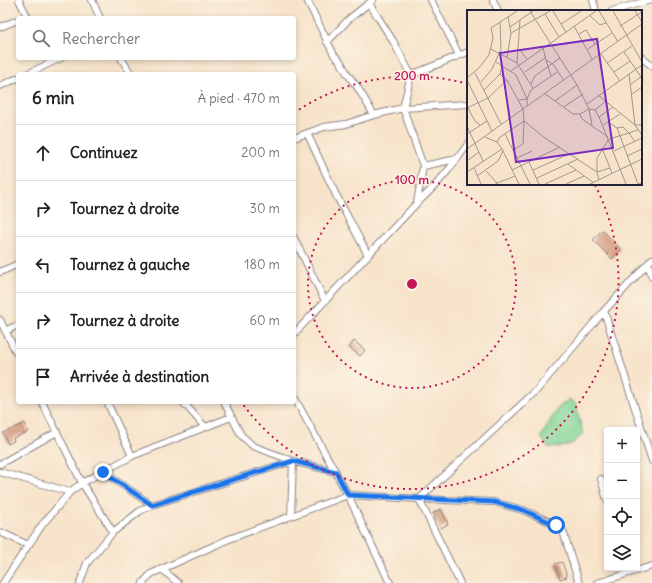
<!DOCTYPE html>
<html lang="fr">
<meta charset="utf-8">
<style>
body{margin:0;font-family:Delius,sans-serif;background:#f6f6f6;color:#222}
.controls{position:absolute;right:12px;bottom:12px;display:grid;overflow:hidden;border-radius:4px;box-shadow:0 2px 6px #0003}
.controls button{width:36px;height:36px;display:grid;place-items:center;padding:0;border:0;border-bottom:1px solid #e0e0e0;background:#fff;color:#222;font:20px sans-serif}
.stop{position:absolute;width:12px;height:12px;margin:-9px;border:3px solid #1a73e8;border-radius:50%;background:#fff}
.stop.end{background:#1a73e8;border-color:#fff;box-shadow:0 1px 4px #0008}
.list{margin:0;padding:0;list-style:none}
h2{display:flex;justify-content:space-between;align-items:center;height:52px;margin:0;padding:0 16px;font-size:17px}
h2 small{font-size:13px;font-weight:400;color:#767676}
.list li{display:grid;grid-template-columns:26px 1fr auto;gap:12px;align-items:center;box-sizing:border-box;height:56px;padding:0 16px;border-top:1px solid #e0e0e0}
.list b{display:block;font-size:15px;white-space:nowrap}
.list em{font-size:13px;font-style:normal;color:#767676}
.icon{flex:none;width:22px;height:22px;fill:none;stroke:currentColor;stroke-width:2;stroke-linecap:round;stroke-linejoin:round}
.map{position:relative;flex:none;width:652px;height:583px;overflow:hidden}
.search{position:absolute;background:#fff;box-shadow:0 2px 6px #0003;left:16px;top:16px;width:280px;height:44px;display:flex;align-items:center;gap:10px;box-sizing:border-box;padding:0 14px;border-radius:4px;color:#767676;font-size:15px}
.panel{position:absolute;background:#fff;box-shadow:0 2px 6px #0003;left:16px;top:72px;width:280px;height:332px;border-radius:4px}
.map>svg:first-child{display:block}
</style>
<div class="map">
<svg width="652" height="583" viewBox="0 0 652 583">
<rect width="100%" height="100%" fill="#fcf5e5"/>
<filter id="ink" filterUnits="userSpaceOnUse"><feTurbulence type="fractalNoise" baseFrequency=".025" numOctaves="2"/><feDisplacementMap in="SourceGraphic" scale="8" xChannelSelector="R" yChannelSelector="G"/><feConvolveMatrix kernelMatrix="1 2 1 2 8 2 1 2 1" color-interpolation-filters="sRGB"/></filter>
<filter id="wash" filterUnits="userSpaceOnUse"><feTurbulence type="fractalNoise" baseFrequency=".012" numOctaves="4" result="noise"/><feDisplacementMap in="SourceGraphic" scale="16" xChannelSelector="R" yChannelSelector="G"/><feGaussianBlur stdDeviation="0.9" result="paint"/><feColorMatrix in="noise" values="0 0 0 0 0 0 0 0 0 0 0 0 0 0 0 0 0 1.4 0 .05"/><feComposite in="paint" operator="in"/></filter>
<g filter="url(#wash)">
<rect width="100%" height="100%" fill="#f7e3ca"/>
<path fill="#81d496" stroke="#527b68" d="M 569,399 L 576,404 L 583,434 C 573,446 563,448 548,447 L 541,437 L 557,409 Z"/>
<g id="blocks">
<path fill="#d49c80" d="M 602,230 L 621,249 L 612,259 L 593,240 Z
M 354,341 L 365,350 L 360,356 L 349,347 Z
M 25,423 L 28,432 L 13,438 L 14,441 L 8,444 L 3,433 Z
M 441,509 L 448,524 L 441,528 L 433,513 Z
M 562,562 L 567,577 L 560,579 L 555,564 Z"/>
</g>
</g>
<g filter="url(#ink)">
<use href="#blocks" fill-opacity="0" stroke="#8c8282" stroke-width="1"/>
<g fill="none" stroke-linecap="round" stroke-linejoin="round">
<g stroke="#8c8282" stroke-width="8">
<path id="minor" d="M 19,0 L 28,18
M 92,0 L 100,18
M 307,0 L 334,55 L 340,61 L 348,75 L 358,88 L 374,115
M 431,0 L 459,55
M 493,0 L 498,11
M 593,0 L 596,11
M 369,3 L 393,41 L 411,75
M 612,11 L 651,0
M 0,27 L 18,20
M 327,42 L 349,19 L 373,0
M 641,57 L 652,66
M 121,58 L 131,74
M 27,74 L 61,58
M 0,86 L 18,78
M 307,133 L 336,195 L 368,255
M 294,138 L 324,127 L 346,124 L 374,115 L 403,108 L 411,75 L 468,52
M 423,166 L 403,108 L 468,104
M 417,203 C 432,190 445,175 457,159
M 294,238 L 325,301
M 648,264 L 652,277
M 0,272 L 18,264
M 604,311 L 652,461
M 0,320 L 18,356
M 5,331 L 18,325
M 294,334 L 417,203 L 423,166 L 457,159 L 468,144
M 294,397 L 348,495 L 390,583
M 42,402 L 82,483 L 113,532
M 107,402 L 132,456
M 183,402 L 205,427
M 224,402 L 241,435 L 253,446 L 293,461 L 291,516
M 0,464 L 57,432
M 0,472 L 70,492
M 103,472 L 152,505
M 601,479 L 607,500
M 0,532 L 28,545
M 162,569 L 178,583
M 3,583 L 42,525 L 70,492 L 82,483 L 132,456 L 231,417
M 80,583 L 87,563 L 113,532 L 140,511 L 152,505 L 293,461 L 336,472
M 143,583 L 151,574 L 162,569 L 229,539 L 348,495 L 419,499 L 536,391 L 604,311 L 652,259
M 460,583 L 419,499 L 494,502 L 523,510 L 557,525 L 563,531 L 579,583
M 597,583 L 652,566"/>
</g>
<use href="#minor" stroke="#fff" stroke-width="6"/>
</g>
</g>
<g fill="none" stroke-linecap="round" stroke-linejoin="round" filter="url(#ink)">
<path stroke="#1a73e8" stroke-width="5" d="M 103,472 L 152,505 L 293,461 L 336,472 L 348,495 L 494,502 L 523,510 L 556,525"/>
</g>
<g fill="none" stroke="#c2185b" stroke-width="2" stroke-dasharray="2 4">
<circle cx="412" cy="284" r="104"/>
<path d="M294 113A208 208 0 0 1 468 84M595 185A208 208 0 0 1 242 403"/>
</g>
<g transform="translate(467 10)">
<rect width="175" height="175" fill="#f7e3ca"/>
<path fill="none" stroke="#a29691" stroke-width="1" d="M 63,1 L 110,75 L 122,99 L 128,100 L 132,107 L 159,174M 86,1 L 99,22M 132,1 L 151,32M 146,1 L 175,52M 168,1 L 175,12M 78,4 L 92,27M 122,5 L 133,15 L 139,13M 94,14 L 114,1M 107,16 L 125,49M 153,16 L 175,2M 43,17 L 66,1M 44,23 L 83,1M 112,24 L 119,20 L 128,34M 76,38 L 79,50 L 86,54 L 97,71M 24,39 L 50,53 L 66,78M 52,39 L 60,49M 121,39 L 145,23M 157,42 L 174,67M 134,44 L 153,71M 40,47 L 44,23 L 41,7M 79,50 L 84,66M 29,52 L 49,65 L 60,89 L 60,96M 50,53 L 53,10M 140,53 L 165,36M 44,61 L 129,1M 58,62 L 78,48M 147,62 L 163,51M 8,63 L 34,114M 33,64 L 40,70 L 56,99 L 57,111 L 78,128 L 130,162 L 132,170M 162,64 L 168,115 L 175,125M 0,68 L 12,58 L 22,45 L 26,28 L 24,18 L 50,1M 0,70 L 25,121M 14,72 L 25,59 L 34,39 L 33,12M 64,74 L 68,66 L 93,48M 164,74 L 175,66M 17,80 L 33,64 L 35,56M 77,83 L 106,104 L 113,104 L 115,109 L 141,127M 165,84 L 175,77M 131,85 L 168,115 L 175,115M 51,90 L 60,89 L 64,80 L 90,62M 88,91 L 110,75M 120,94 L 175,55M 0,96 L 8,111 L 13,115M 97,97 L 116,84M 0,98 L 21,88 L 40,70M 128,100 L 139,91M 113,104 L 122,99 L 125,115M 132,107 L 146,97M 141,112 L 150,118 L 171,174 L 175,173M 136,115 L 153,104M 0,116 L 16,151M 150,118 L 156,117 L 162,123 L 171,120M 0,124 L 20,111M 38,124 L 63,174M 18,127 L 30,132 L 35,139 L 52,174M 30,132 L 33,127 L 57,111 L 56,134 L 46,140M 135,138 L 145,163M 0,139 L 175,14M 147,141 L 175,128M 160,146 L 175,139M 50,148 L 65,141M 0,151 L 12,142M 62,152 L 72,174M 101,154 L 127,173M 7,158 L 14,174M 143,158 L 130,162 L 130,148 L 142,129 L 162,123 L 168,132M 45,160 L 93,137M 66,160 L 102,144M 19,161 L 30,173M 0,162 L 35,139M 10,166 L 31,151 L 36,141M 70,168 L 111,149M 28,174 L 48,166M 78,174 L 109,160M 99,174 L 117,166M 123,174 L 175,149"/>
<path fill="#7b2cbf" fill-opacity="0.15" stroke="#7b2cbf" stroke-width="2" d="M 130,29 L 146,138 L 49,152 L 33,43 Z"/>
<rect width="175" height="175" fill="none" stroke="#22223b" stroke-width="2"/>
</g>
<circle cx="412" cy="284" r="6" fill="#c2185b" stroke="#fcf5e5" stroke-width="2"/>
<g font-size="12" text-anchor="middle" font-weight="bold" fill="#c2185b" stroke="#fcf5e5" stroke-width="3" stroke-linejoin="round" paint-order="stroke">
<text x="412" y="80">200 m</text>
<text x="412" y="184">100 m</text>
</g>
</svg>
<div class="controls">
<button>+</button>
<button>−</button>
<button><svg class="icon" aria-label="locate" viewBox="0 0 24 24"><circle cx="12" cy="12" r="6"/><path d="M12 2v4M12 18v4M2 12h4M18 12h4"/></svg></button>
<button><svg class="icon" aria-label="layers" viewBox="0 0 24 24"><path d="M12 4l9 5-9 5-9-5zM3 14l9 5 9-5"/></svg></button>
</div>
<div class="stop" style="left:556px;top:525px"></div>
<div class="stop end" style="left:103px;top:472px"></div>
<div class="search"><svg class="icon" aria-label="search" viewBox="0 0 24 24"><circle cx="10" cy="10" r="6"/><path d="M15 15l6 6"/></svg>Rechercher</div>
<section class="panel">
<h2>6 min<small>À pied · 470 m</small></h2>
<ul class="list">
<li><svg class="icon" aria-label="ahead" viewBox="0 0 24 24"><path d="M12 20V5M6 11l6-6 6 6"/></svg><div><b>Continuez</b></div><em>200 m</em></li>
<li><svg class="icon" aria-label="right" viewBox="0 0 24 24"><path d="M7 20v-9h11M14 6l5 5-5 5"/></svg><div><b>Tournez à droite</b></div><em>30 m</em></li>
<li><svg class="icon" aria-label="left" viewBox="0 0 24 24"><path d="M17 20v-9H6M10 6l-5 5 5 5"/></svg><div><b>Tournez à gauche</b></div><em>180 m</em></li>
<li><svg class="icon" aria-label="right" viewBox="0 0 24 24"><path d="M7 20v-9h11M14 6l5 5-5 5"/></svg><div><b>Tournez à droite</b></div><em>60 m</em></li>
<li><svg class="icon" aria-label="arrive" viewBox="0 0 24 24"><path d="M6 21V4h12l-3 4 3 4H6"/></svg><div><b>Arrivée à destination</b></div></li>
</ul>
</section>
</div>
